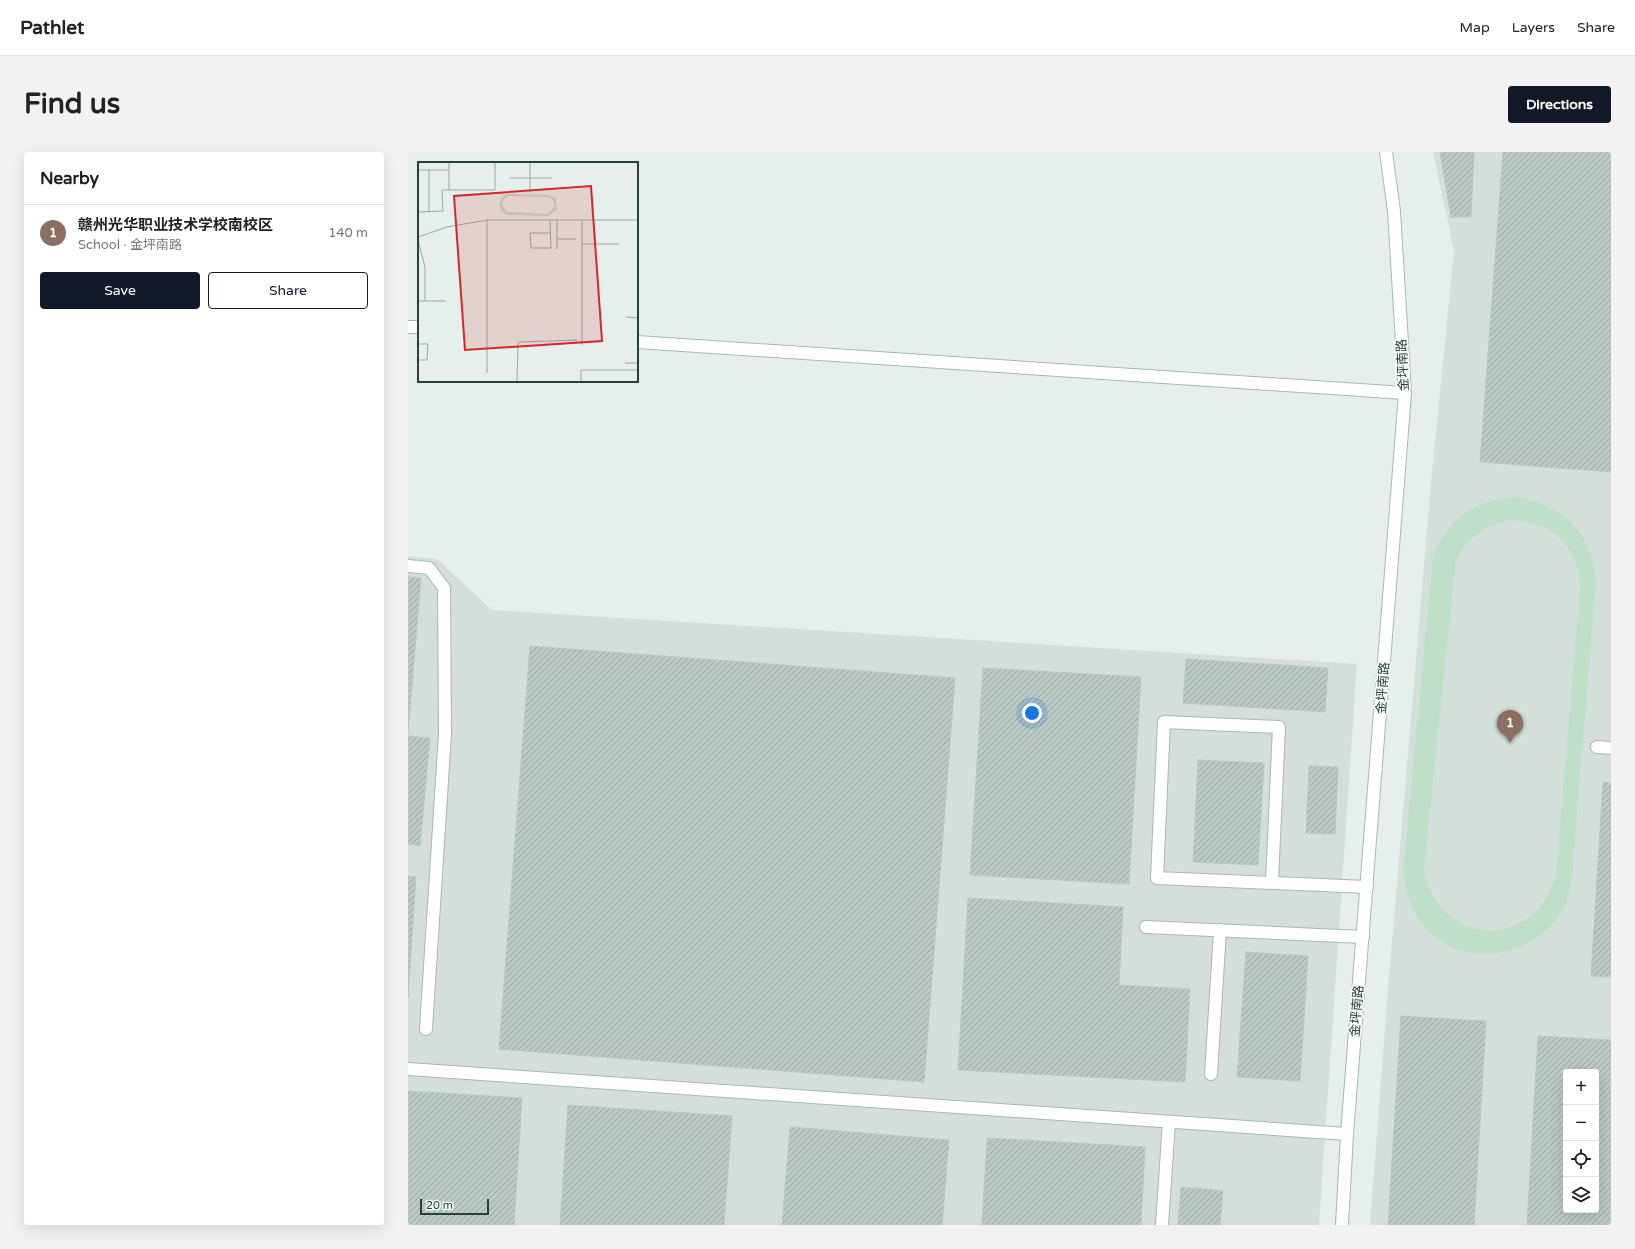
<!DOCTYPE html>
<meta charset="utf-8">
<style>
body{margin:0;font-family:"Varela Round","Noto Sans SC",sans-serif;background:#f2f2f2;color:#222}
.controls{position:absolute;right:12px;bottom:12px;display:grid;overflow:hidden;border-radius:4px;box-shadow:0 4px 16px #0002}
.controls button{width:36px;height:36px;display:grid;place-items:center;padding:0;border:0;border-bottom:1px solid #e0e0e0;background:#fff;color:#222;font:20px sans-serif}
.scale{position:absolute;left:12px;bottom:10px;width:69px;box-sizing:border-box;padding-left:4px;border:2px solid #24423a;border-top:0;font-size:11px;line-height:14px;white-space:nowrap;color:#24423a;-webkit-text-stroke:3px #f7fbf9;paint-order:stroke}
.you{position:absolute;left:624px;top:561px;width:14px;height:14px;margin:-10px;border:3px solid #fff;border-radius:50%;background:#1a73e8;box-shadow:0 0 0 6px #1a73e833}
.badge{display:grid;place-items:center;width:26px;height:26px;border-radius:50%;background:#111827;color:#fff;font-size:13px;font-weight:700}
.pin{position:absolute;translate:-50% -33px;filter:drop-shadow(0 1px 2px #0008)}
.pin::after{content:'';position:absolute;top:21px;width:14px;height:12px;background:inherit;clip-path:polygon(0 0,100% 0,50% 100%)}
.list{margin:0;padding:0;list-style:none}
h2{display:flex;justify-content:space-between;align-items:center;height:52px;margin:0;padding:0 16px;font-size:17px}
h2 small{font-size:13px;font-weight:400;color:#767676}
.list li{display:grid;grid-template-columns:26px 1fr auto;gap:12px;align-items:center;box-sizing:border-box;height:56px;padding:0 16px;border-top:1px solid #e0e0e0}
.list b{display:block;font-size:15px;white-space:nowrap}
.list p{margin:0;font-size:13px;white-space:nowrap;color:#767676}
.list em{font-size:13px;font-style:normal;color:#767676}
.actions{display:flex;gap:8px;padding:12px 16px}
.actions a{flex:1;padding:9px 0;border:1px solid #111827;border-radius:4px;text-align:center;font-size:14px;color:#111827}
.actions .main{background:#111827;color:#fff}
.icon{flex:none;width:22px;height:22px;fill:none;stroke:currentColor;stroke-width:2;stroke-linecap:round;stroke-linejoin:round}
.map{position:relative;flex:none;width:1203px;height:1073px;overflow:hidden;border-radius:4px}
header{display:flex;align-items:center;gap:24px;box-sizing:border-box;height:56px;padding:0 20px;background:#fff;border-bottom:1px solid #e0e0e0}
header strong{font-size:19px}
nav{display:flex;gap:22px;margin-inline-start:auto;font-size:14px}
.intro{display:flex;align-items:center;justify-content:space-between;box-sizing:border-box;height:96px;padding:0 24px}
h1{margin:0;font-size:28px}
.button{padding:10px 18px;border-radius:4px;background:#111827;color:#fff;font-size:14px;font-weight:700}
main{display:flex;gap:24px;padding:0 24px}
aside{flex:1;background:#fff;border-radius:4px;box-shadow:0 4px 16px #0002}
.map>svg:first-child{display:block}
</style>
<header>
<strong>Pathlet</strong>
<nav><a>Map</a><a>Layers</a><a>Share</a></nav>
</header>
<div class="intro"><h1>Find us</h1><a class="button">Directions</a></div>
<main>
<aside>
<h2>Nearby<small></small></h2>
<ul class="list">
<li><span class="badge" style="background:#8d6e63">1</span><div><b>赣州光华职业技术学校南校区</b><p>School · 金坪南路</p></div><em>140 m</em></li>
</ul>
<div class="actions"><a class="main">Save</a><a>Share</a></div>
</aside>
<div class="map">
<svg width="1203" height="1073" viewBox="0 0 1203 1073">
<defs>
<pattern id="building-hatch" width="6" height="6" patternUnits="userSpaceOnUse"><rect width="6" height="6" fill="#bbcac4"/><path d="M-1 1l2-2M0 6l6-6M5 7l2-2" fill="none" stroke="#98a6a0"/></pattern>
</defs>
<rect width="100%" height="100%" fill="#e6efeb"/>
<path fill="#d4dfda" fill-rule="evenodd" d="M 1025,0 L 1203,0 L 1203,1073 L 962,1073 L 980,837 L 1023,331 L 1046,98 ZM 1158,920 L 1188,920 L 1188,1058 L 1158,1058 Z
M 0,404 L 29,407 L 84,458 L 949,512 L 911,1073 L 0,1073 Z"/>
<path fill="#bfe0c8" fill-rule="evenodd" d="M 1110,345 C 1159,354 1184,382 1188,431 L 1164,725 C 1162,736 1160,747 1155,757 C 1125,812 1041,819 1008,763 C 1000,749 997,735 995,719 L 1025,404 C 1042,365 1067,347 1110,345 ZM 1102,368 C 1143,369 1168,391 1172,432 L 1148,724 C 1125,800 1032,795 1016,718 L 1048,408 C 1060,385 1077,373 1102,368 Z"/>
<path fill="url(#building-hatch)" stroke="#b8c9c2" fill-rule="evenodd" d="M 1032,0 L 1066,0 L 1063,65 L 1043,65 Z
M 1095,0 L 1203,0 L 1203,320 L 1072,310 Z
M 0,425 L 13,426 L 0,581 Z
M 122,494 L 547,526 L 516,930 L 91,897 Z
M 778,507 L 920,516 L 917,560 L 775,551 Z
M 575,516 L 733,525 L 721,732 L 562,723 Z
M 0,584 L 22,586 L 12,694 L 0,692 Z
M 790,608 L 856,611 L 850,713 L 785,710 Z
M 901,614 L 930,615 L 927,682 L 898,681 Z
M 1195,630 L 1203,631 L 1203,825 L 1183,824 Z
M 0,724 L 8,725 L 0,846 Z
M 560,746 L 715,755 L 711,833 L 782,837 L 777,930 L 550,918 Z
M 838,800 L 900,804 L 892,929 L 829,925 Z
M 993,864 L 1078,869 L 1066,1073 L 980,1073 Z
M 1130,884 L 1203,888 L 1203,1073 L 1119,1073 ZM 1158,920 L 1188,920 L 1188,1058 L 1158,1058 Z
M 0,939 L 114,946 L 106,1073 L 0,1073 Z
M 160,953 L 324,964 L 316,1073 L 152,1073 Z
M 382,975 L 541,988 L 534,1073 L 374,1073 Z
M 579,986 L 737,995 L 733,1073 L 574,1073 Z
M 773,1035 L 815,1039 L 812,1073 L 770,1073 Z"/>
<g fill="none" stroke-linecap="round" stroke-linejoin="round">
<g stroke="#a8b8b2" stroke-width="14">
<path id="street" d="M 0,175 L 11,175
M 229,190 L 997,241
M 0,414 L 21,416 L 36,436 L 37,582 L 18,877
M 1189,595 L 1203,596
M 864,730 L 871,575 L 756,570 L 749,726 L 959,735
M 738,775 L 955,785
M 0,917 L 939,982
M 803,922 L 812,778
M 754,1073 L 761,970"/>
</g>
<g stroke="#a4bbb3" stroke-width="14">
<path id="secondary" d="M 934,1073 L 939,982 L 997,241 L 986,59 L 978,0"/>
</g>
<use href="#street" stroke="#fff" stroke-width="12"/>
<use href="#secondary" stroke="#fff" stroke-width="12"/>
</g>
<g text-anchor="middle" dominant-baseline="central" stroke-width="3.5" stroke-linejoin="round" paint-order="stroke">
<g font-size="13" fill="#24423a" stroke="#f7fbf9">
<text transform="translate(995 213) rotate(-93)">金坪南路</text>
<text transform="translate(975 536) rotate(-86)">金坪南路</text>
<text transform="translate(949 859) rotate(-85)">金坪南路</text>
</g>
</g>
<g transform="translate(10 10)">
<rect width="220" height="220" fill="#e6efeb"/>
<path d="M 89,32 L 131,33 L 138,37 L 139,47 L 130,54 L 89,53 L 84,50 L 81,43 L 84,35 ZM 91,34 L 131,35 L 135,38 L 137,45 L 129,52 L 89,50 L 84,42 L 87,36 Z" fill="#bfe0c8" fill-rule="evenodd"/>
<path fill="none" stroke="#98aaa4" stroke-width="1" d="M 112,1 L 112,30M 0,8 L 31,8M 11,8 L 11,50M 92,16 L 134,16M 31,28 L 31,1M 0,50 L 25,49 L 24,28 L 77,28 L 77,1M 69,58 L 69,211M 132,59 L 133,86 L 113,86 L 112,71 L 132,71M 139,59 L 139,87M 164,59 L 164,183M 0,75 L 29,65 L 69,58 L 220,58M 139,77 L 158,77M 0,78 L 7,105 L 7,139M 164,82 L 201,82M 0,139 L 28,139M 208,155 L 220,156M 0,182 L 10,182 L 9,198 L 0,198M 207,201 L 220,201M 99,219 L 100,182 L 102,180 L 159,178M 163,219 L 163,208 L 220,208"/>
<path fill="#d62828" fill-opacity="0.15" stroke="#d62828" stroke-width="2" d="M 173,24 L 184,179 L 47,188 L 36,34 Z"/>
<rect width="220" height="220" fill="none" stroke="#24423a" stroke-width="2"/>
</g>
</svg>
<div class="controls">
<button>+</button>
<button>−</button>
<button><svg class="icon" aria-label="locate" viewBox="0 0 24 24"><circle cx="12" cy="12" r="6"/><path d="M12 2v4M12 18v4M2 12h4M18 12h4"/></svg></button>
<button><svg class="icon" aria-label="layers" viewBox="0 0 24 24"><path d="M12 4l9 5-9 5-9-5zM3 14l9 5 9-5"/></svg></button>
</div>
<div class="scale">20 m</div>
<div class="you"></div>
<div class="pin badge" style="left:1102px;top:591px;background:#8d6e63">1</div>
</div>
</main>
